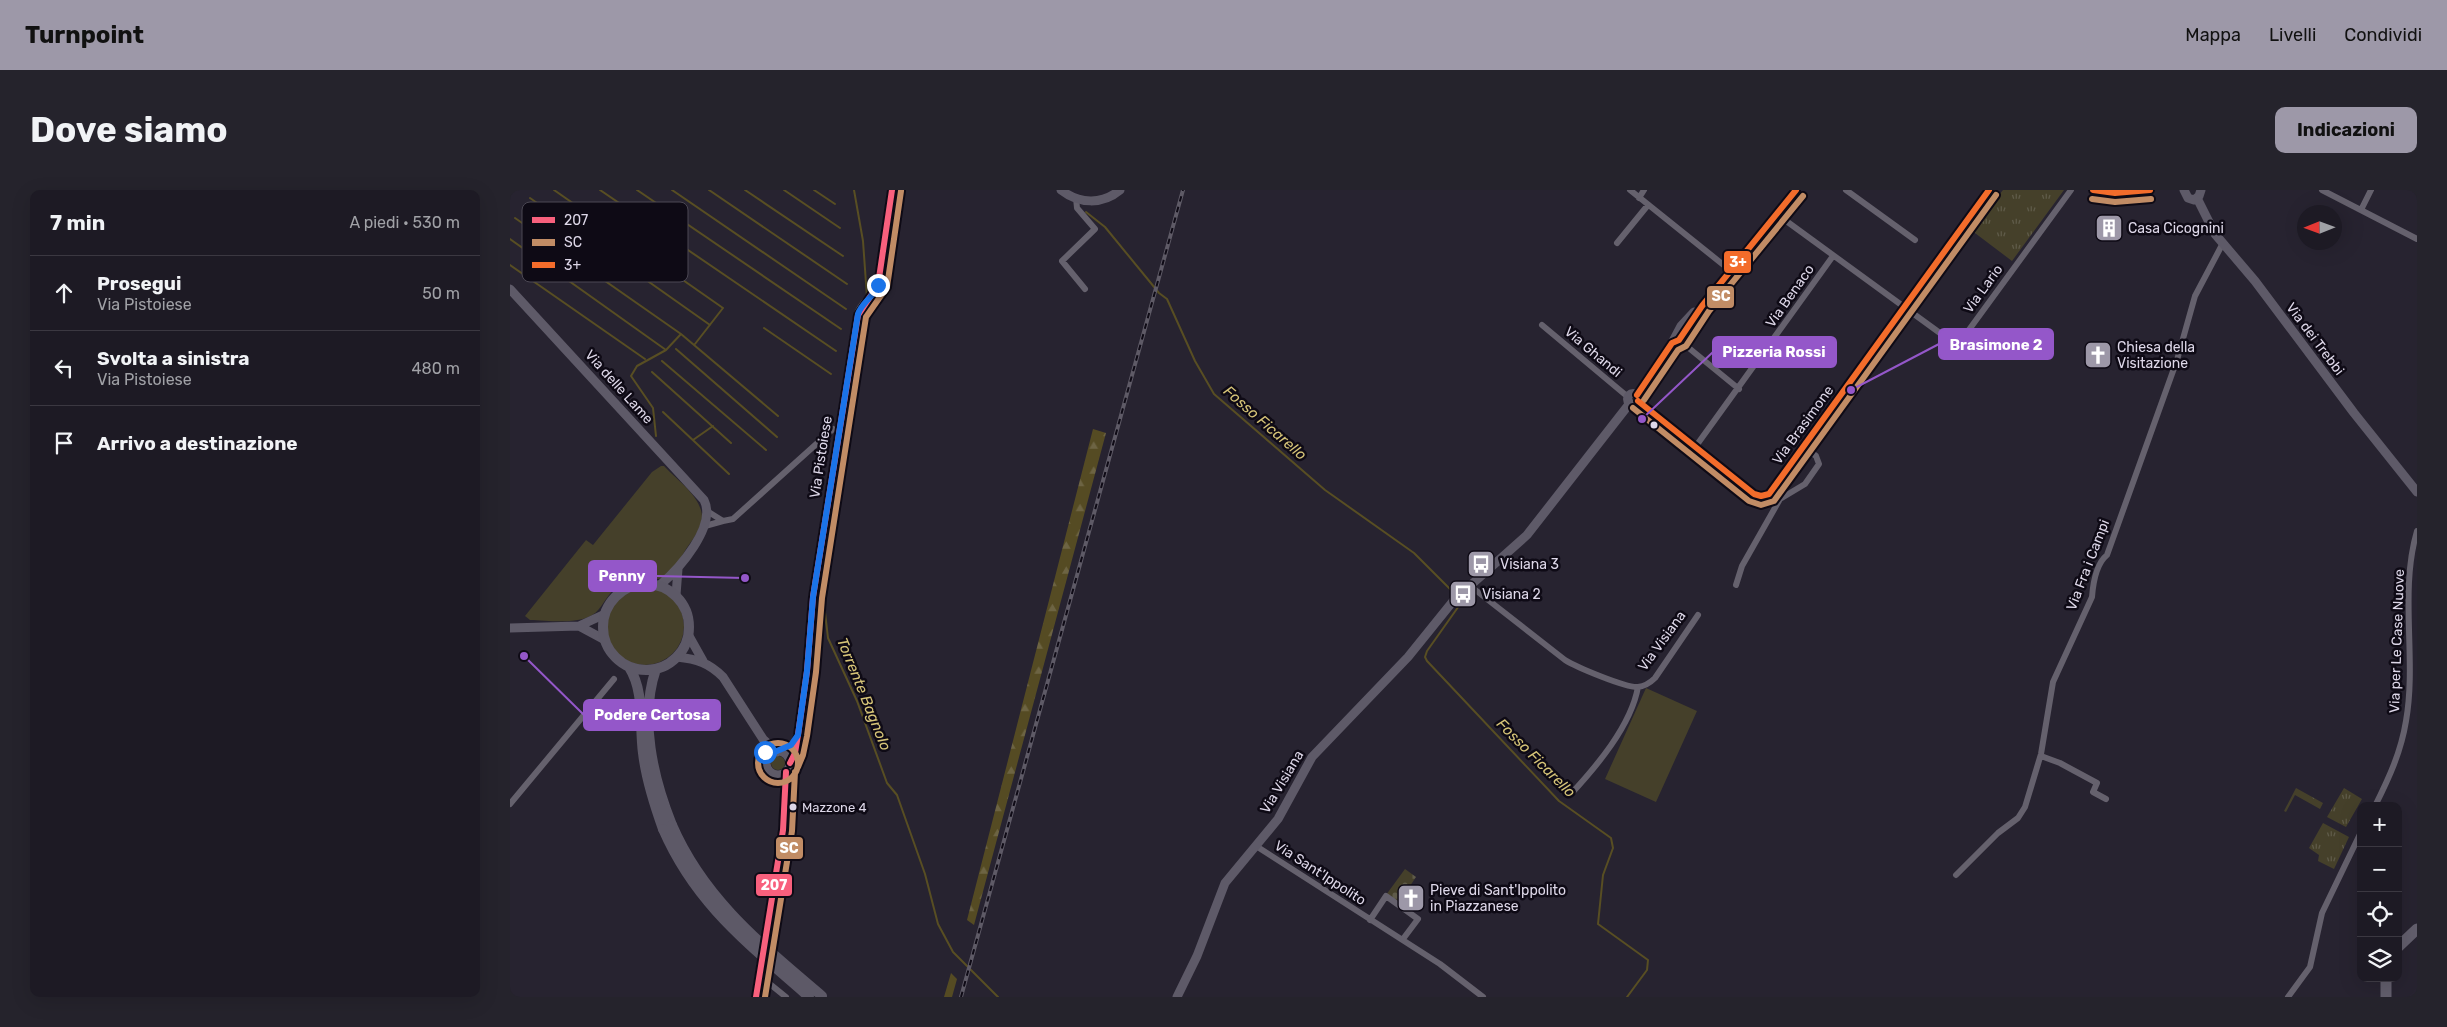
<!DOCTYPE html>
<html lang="it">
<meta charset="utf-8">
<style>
body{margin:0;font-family:Rubik,sans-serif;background:#25232c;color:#f1f3f6}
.controls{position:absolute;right:15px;bottom:15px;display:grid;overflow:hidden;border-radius:10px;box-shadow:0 5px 20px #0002}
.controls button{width:45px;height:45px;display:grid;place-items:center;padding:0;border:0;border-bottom:1px solid #3b3841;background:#1d1a24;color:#f1f3f6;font:25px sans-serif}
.compass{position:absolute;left:1787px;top:15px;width:45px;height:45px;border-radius:50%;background:#1d1a24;box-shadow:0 5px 20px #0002;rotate:269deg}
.stop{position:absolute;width:15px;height:15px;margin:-11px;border:4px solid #1a73e8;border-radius:50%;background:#fff}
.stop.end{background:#1a73e8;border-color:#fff;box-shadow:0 1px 5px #0008}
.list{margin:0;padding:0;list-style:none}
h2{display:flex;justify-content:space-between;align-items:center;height:65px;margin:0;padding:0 20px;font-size:21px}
h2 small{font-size:16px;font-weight:400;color:#a0a1a6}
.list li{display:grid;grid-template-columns:32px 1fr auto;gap:15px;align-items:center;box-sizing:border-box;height:75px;padding:0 20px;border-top:1px solid #3b3841}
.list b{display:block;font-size:19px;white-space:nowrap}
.list p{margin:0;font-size:16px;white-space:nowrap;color:#a0a1a6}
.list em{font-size:16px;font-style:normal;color:#a0a1a6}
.icon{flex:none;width:28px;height:28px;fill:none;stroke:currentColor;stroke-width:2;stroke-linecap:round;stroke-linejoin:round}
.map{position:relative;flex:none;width:1907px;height:807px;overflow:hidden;border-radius:10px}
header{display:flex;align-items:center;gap:30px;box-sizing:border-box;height:70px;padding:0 25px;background:#9d98a8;color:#111}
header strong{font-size:24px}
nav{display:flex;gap:28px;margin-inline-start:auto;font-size:18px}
.intro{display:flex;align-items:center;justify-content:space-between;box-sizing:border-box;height:120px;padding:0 30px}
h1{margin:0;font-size:35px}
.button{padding:12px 22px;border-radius:10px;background:#9d98a8;color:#111;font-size:18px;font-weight:700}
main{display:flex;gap:30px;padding:0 30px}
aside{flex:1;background:#1d1a24;border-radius:10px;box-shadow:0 5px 20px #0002}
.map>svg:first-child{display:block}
</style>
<header>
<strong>Turnpoint</strong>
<nav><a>Mappa</a><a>Livelli</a><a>Condividi</a></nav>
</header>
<div class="intro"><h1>Dove siamo</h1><a class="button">Indicazioni</a></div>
<main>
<aside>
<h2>7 min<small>A piedi · 530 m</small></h2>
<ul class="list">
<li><svg class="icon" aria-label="ahead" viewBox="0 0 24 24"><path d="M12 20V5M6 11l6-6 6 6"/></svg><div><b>Prosegui</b><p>Via Pistoiese</p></div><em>50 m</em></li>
<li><svg class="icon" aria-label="left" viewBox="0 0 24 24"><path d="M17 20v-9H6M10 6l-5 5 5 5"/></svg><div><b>Svolta a sinistra</b><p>Via Pistoiese</p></div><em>480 m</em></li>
<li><svg class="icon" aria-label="arrive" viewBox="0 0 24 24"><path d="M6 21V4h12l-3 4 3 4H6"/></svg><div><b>Arrivo a destinazione</b></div></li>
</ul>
</aside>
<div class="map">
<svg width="1907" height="807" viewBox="0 0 1907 807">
<defs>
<pattern id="forest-firs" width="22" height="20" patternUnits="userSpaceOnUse" patternTransform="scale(1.25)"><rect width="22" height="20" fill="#554b23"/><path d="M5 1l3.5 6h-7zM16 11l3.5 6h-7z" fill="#6d6443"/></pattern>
<pattern id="cemetery-stones" width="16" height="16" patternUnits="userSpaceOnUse" patternTransform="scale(1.25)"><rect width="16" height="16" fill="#45402a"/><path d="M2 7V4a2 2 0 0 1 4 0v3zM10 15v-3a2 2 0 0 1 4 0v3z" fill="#5f5b49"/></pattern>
<pattern id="park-tufts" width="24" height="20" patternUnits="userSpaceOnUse" patternTransform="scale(1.25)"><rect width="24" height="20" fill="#45402a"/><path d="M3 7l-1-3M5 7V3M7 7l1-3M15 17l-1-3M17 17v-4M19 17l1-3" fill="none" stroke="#5f5b49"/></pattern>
</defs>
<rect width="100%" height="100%" fill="#272330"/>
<path fill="#45402a" d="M 151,276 L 154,276 C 169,292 200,313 190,336 C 187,344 181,352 176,359 C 170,369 163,383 152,388 C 139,392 127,385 111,394 C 100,401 96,410 89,419 C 75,437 39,430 20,430 L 15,426 L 76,350 L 83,355 L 142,282 Z
M96 436a39 39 0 1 1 78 0a39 39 0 1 1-78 0Z
M 1136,498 L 1187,521 L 1146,612 L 1095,589 Z
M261 573a7 7 0 1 1 14 0a7 7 0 1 1-14 0Z"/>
<path fill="url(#forest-firs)" d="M 583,239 L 596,243 L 464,735 L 457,730 Z
M 441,783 L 447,789 L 442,807 L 434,807 Z"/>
<path fill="url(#cemetery-stones)" d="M 895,679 L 906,687 L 888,714 L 876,705 Z"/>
<path fill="url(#park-tufts)" d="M 1493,0 L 1554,0 L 1502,71 L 1461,40 Z
M 1786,598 L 1813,613 L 1810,619 L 1785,605 L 1776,622 L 1774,621 Z
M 1834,598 L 1852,609 L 1836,637 L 1817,627 Z
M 1813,633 L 1839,647 L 1824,679 L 1808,671 L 1809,665 L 1799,658 Z"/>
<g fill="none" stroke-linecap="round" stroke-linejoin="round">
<path stroke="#584e23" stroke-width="2" d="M 44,0 L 213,118 L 185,154
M 90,0 L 326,161
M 127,0 L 331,139
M 162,0 L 336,119
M 199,0 L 337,94
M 235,0 L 333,66
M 274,0 L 330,38
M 304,0 L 325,14
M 344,0 L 353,51 L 357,107
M 20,8 L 200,135
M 576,22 L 595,37 L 649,103 L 657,109 L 685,171 L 704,204 L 815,300 L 904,363 L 942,401
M 5,28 L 171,144 L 268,226
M 0,49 L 156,160
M 0,75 L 135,169
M 357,116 L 313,405 L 318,448 L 347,511 L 377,593 L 387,605 L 415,684 L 428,734 L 443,762 L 488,807
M 254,138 L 321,184
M 166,159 L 267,247
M 152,171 L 256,260
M 142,182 L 221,253
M 153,222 L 219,284
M 146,246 L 143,218 L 121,186 L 127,176 L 156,160 L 171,144
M 183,250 L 203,236
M 951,413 L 917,461 L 915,467 L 917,471 L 1049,611 L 1101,648 L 1103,658 L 1093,685 L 1088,734 L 1138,770 L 1137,780 L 1117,807"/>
<path stroke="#65616d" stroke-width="6" d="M 1120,0 L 1221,81
M 1336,0 L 1405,50
M 1812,0 L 1907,49
M 566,8 L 567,18 L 585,39 L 552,71 L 575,99
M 1129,8 L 1134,0
M 1851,20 L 1861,0
M 1268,25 L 1445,154 L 1453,148 L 1561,0
M 1107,53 L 1138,15
M 1032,135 L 1118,207
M 1169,150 L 1229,199
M 1128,211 L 1244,304 L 1251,306 L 1259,304 L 1479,0
M 1186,256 L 1323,66
M 197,321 L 213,331 L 223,329 L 323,239
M 195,336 L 213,331
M 959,395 L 1055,470 C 1066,477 1116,498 1128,497 C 1135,496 1141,492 1145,488 L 1188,425
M 1226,395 L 1232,376 L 1270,309 L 1295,294 L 1309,274 L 1306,266 L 1293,256
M 1531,566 L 1550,573 L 1587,593 L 1583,602 L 1596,609
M 1060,605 C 1086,577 1121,536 1128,497
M 0,614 L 104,489
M 1865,616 C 1879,588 1891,562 1896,531 C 1907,469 1889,402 1907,341
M 746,656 L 930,774 L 973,807
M 1446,685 L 1488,643 L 1508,628 L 1515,617 L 1531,564 L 1543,492 L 1582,407 C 1583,394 1586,374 1597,365 L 1667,170 L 1685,106 L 1713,53
M 860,730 L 876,706 L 908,729 L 893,749
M 250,786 L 276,807
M 1778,807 L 1800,777 L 1812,723 L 1851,642"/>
<path stroke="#5e5a68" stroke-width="9" d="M 551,0 C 569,14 592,15 610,0
M 1583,0 L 1605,3 L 1640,0
M 1674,0 L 1678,8 L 1684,10 L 1689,6 L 1691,0
M 1687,8 L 1705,44 L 1745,91 L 1844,223 L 1907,302
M 0,99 L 194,310 C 207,336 169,379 150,395
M 1162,153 L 1169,150 L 1192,116 L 1286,0
M1117.5 209a5.5 5.5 0 1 1 11 0a5.5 5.5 0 1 1-11 0Z
M 1127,205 L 1162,153 L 1171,136 L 1184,122
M 166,405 L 168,379
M 69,436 L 95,450
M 0,438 L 69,436 L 95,424
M 179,446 L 193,471
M 167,467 C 187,469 199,473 213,487 L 253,549 L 267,562
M256 573a12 12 0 1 1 24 0a12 12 0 1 1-24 0Z
M 280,573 L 285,563 L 288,545 L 297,481 L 303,407 L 348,125 C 352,112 364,107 368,95 L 382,0
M 246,807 L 273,640 L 276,582
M 667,807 L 687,766 L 715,693 L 768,629 L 802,567 L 898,467 L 944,410 L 1017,345 L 1120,213"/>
<path stroke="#5d5967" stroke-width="10" d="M93 437a43 43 0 1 1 86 0a43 43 0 1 1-86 0Z
M 119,477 C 135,502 129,534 133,563 C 136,589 144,614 153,639
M 146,479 C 129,528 143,588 162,635"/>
<path stroke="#625e6c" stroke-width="11" d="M 1888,757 L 1907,739
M 1876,807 L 1876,788"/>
<g stroke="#5e5a66" stroke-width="4">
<path id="rail" d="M 451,807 L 673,0"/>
</g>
<use href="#rail" stroke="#0e0a15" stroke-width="2" stroke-dasharray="5.5" stroke-linecap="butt"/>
<path stroke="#5d5967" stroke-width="10" d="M 162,635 C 194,709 251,754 312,806
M 153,639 C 186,715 239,754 299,807"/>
<g stroke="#0e0a15" stroke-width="10">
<path id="bus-1" d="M 280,573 L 285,563 L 288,545 L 297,481 L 303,407 L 348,125 L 368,95 L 382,0
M 246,807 L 273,640 L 276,582"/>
</g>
<g stroke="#0e0a15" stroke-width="10">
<path id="bus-2" d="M 1582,9 L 1605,12 L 1641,9
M 1134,210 L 1168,160 L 1176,156 L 1199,121 L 1293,6
M 1123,218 L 1239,311 L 1251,315 L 1264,311 L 1486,5
M248 573a20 20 0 1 1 40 0a20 20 0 1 1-40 0Z
M 288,577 L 293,565 L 297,546 L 306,482 L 312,408 L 356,127 L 377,97 L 391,1
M 255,807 L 282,641 L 285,582"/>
</g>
<g stroke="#0e0a15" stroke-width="10">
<path id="bus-3" d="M 1583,0 L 1605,3 L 1640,0
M 1127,205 L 1162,153 L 1169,150 L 1192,116 L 1286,0
M 1128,211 L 1244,304 L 1251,306 L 1259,304 L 1479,0"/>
</g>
<use href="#bus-1" stroke="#f8607d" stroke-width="6"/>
<use href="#bus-2" stroke="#c18c65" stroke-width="6"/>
<use href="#bus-3" stroke="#f36c2b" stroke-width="6"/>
</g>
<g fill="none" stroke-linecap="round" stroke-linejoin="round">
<path stroke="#1a73e8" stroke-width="6" d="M 255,562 L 257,570 L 260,564 L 281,555 L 288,545 L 297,481 L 303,407 L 348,124 C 352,112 364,107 368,95"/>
</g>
<defs>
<g id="building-square" transform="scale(1.4375)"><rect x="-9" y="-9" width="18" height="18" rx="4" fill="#9d98a8" stroke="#0e0a15"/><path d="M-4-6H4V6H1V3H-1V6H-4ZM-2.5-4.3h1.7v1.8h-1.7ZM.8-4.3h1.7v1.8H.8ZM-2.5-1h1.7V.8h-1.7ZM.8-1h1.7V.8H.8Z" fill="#fff"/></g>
<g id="church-square" transform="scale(1.4375)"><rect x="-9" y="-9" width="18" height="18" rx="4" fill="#9d98a8" stroke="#0e0a15"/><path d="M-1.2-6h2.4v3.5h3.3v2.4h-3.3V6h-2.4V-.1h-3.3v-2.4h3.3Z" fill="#fff"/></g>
<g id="bus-square" transform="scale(1.4375)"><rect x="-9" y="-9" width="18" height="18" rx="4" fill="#9d98a8" stroke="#0e0a15"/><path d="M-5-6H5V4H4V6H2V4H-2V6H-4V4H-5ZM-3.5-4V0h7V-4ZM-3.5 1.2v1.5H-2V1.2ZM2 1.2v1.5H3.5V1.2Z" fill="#fff"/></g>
</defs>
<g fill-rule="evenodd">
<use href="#building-square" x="1599" y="38"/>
<use href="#church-square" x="1588" y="165"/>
<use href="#bus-square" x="971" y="374"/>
<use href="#bus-square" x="953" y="404"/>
<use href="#church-square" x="901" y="708"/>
</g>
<g fill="#ddd7e8" stroke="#0e0a15" stroke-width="2">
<circle cx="1144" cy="235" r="4.5"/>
<circle cx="283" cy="617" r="4.5"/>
</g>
<g text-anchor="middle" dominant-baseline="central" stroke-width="5" stroke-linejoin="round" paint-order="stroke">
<g font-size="13" fill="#ddd7e8" stroke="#0e0a15" text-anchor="start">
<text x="292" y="617">Mazzone 4</text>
</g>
<g font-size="14" fill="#ddd7e8" stroke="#0e0a15" text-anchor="start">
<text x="1618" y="38">Casa Cicognini</text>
<text x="1607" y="157">Chiesa della<tspan x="1607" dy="16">Visitazione</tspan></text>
<text x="990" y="374">Visiana 3</text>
<text x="972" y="404">Visiana 2</text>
<text x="920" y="700">Pieve di Sant'Ippolito<tspan x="920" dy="16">in Piazzanese</tspan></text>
</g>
<g font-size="14" fill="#ddd7e8" stroke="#0e0a15">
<text transform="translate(1473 99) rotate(-54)">Via Lario</text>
<text transform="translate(1280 106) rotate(-55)">Via Benaco</text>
<text transform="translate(1805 149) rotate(53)">Via dei Trebbi</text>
<text transform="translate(1083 162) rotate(40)">Via Ghandi</text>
<text transform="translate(109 197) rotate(48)">Via delle Lame</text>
<text transform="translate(1293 235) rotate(-54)">Via Brasimone</text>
<text transform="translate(311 267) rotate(-81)">Via Pistoiese</text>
<text transform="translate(1578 375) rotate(-69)">Via Fra i Campi</text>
<text transform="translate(1152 451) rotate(-54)">Via Visiana</text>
<text transform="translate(1887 451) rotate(-88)">Via per Le Case Nuove</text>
<text transform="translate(772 592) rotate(-59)">Via Visiana</text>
<text transform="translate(810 683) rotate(33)">Via Sant'Ippolito</text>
</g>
<g font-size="15" font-style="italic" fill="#d6c478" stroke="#0e0a15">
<text transform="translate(755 233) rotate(41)">Fosso Ficarello</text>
<text transform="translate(354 504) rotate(68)">Torrente Bagnolo</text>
<text transform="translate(1026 568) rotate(45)">Fosso Ficarello</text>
</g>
</g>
<rect x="12" y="12" width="166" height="80" rx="8" fill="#0e0a15" stroke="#4c4854" stroke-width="1"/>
<rect x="22" y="27" width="23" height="6" fill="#f8607d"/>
<rect x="22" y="49" width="23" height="7" fill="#c18c65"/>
<rect x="22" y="72" width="23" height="6" fill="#f36c2b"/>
<g font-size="14" fill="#ddd7e8">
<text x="54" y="35">207</text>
<text x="54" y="57">SC</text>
<text x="54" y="80">3+</text>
</g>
<path fill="none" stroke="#9457c9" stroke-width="2" d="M1341 200L1429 154M1132 229L1203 162M235 388L146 386M14 466L74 525"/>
<g fill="#9457c9" stroke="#0e0a15" stroke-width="2">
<circle cx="1341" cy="200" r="5"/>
<circle cx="1132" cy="229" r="5"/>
<circle cx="235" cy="388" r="5"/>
<circle cx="14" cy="466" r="5"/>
</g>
<g fill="#9457c9" stroke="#9457c9" stroke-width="2">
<rect x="1429" y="139" width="114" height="30" rx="5"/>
<rect x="1203" y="147" width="123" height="30" rx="5"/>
<rect x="79" y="371" width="67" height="30" rx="5"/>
<rect x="74" y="510" width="136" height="30" rx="5"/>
</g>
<g font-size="15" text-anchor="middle" font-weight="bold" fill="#fff">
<text x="1486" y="160">Brasimone 2</text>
<text x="1264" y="167">Pizzeria Rossi</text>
<text x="112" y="391">Penny</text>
<text x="142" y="530">Podere Certosa</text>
</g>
<g stroke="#0e0a15" stroke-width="2">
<rect x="1213" y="60" width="29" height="24" rx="5" fill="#f36c2b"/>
<rect x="1196" y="95" width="29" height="24" rx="5" fill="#c18c65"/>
<rect x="265" y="646" width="29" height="24" rx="5" fill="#c18c65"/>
<rect x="245" y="683" width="38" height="24" rx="5" fill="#f8607d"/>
</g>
<g font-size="14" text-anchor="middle" font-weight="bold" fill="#fff">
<text x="1228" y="77">3+</text>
<text x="1211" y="111">SC</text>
<text x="279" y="663">SC</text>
<text x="264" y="700">207</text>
</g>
</svg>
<div class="controls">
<button>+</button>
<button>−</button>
<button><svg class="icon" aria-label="locate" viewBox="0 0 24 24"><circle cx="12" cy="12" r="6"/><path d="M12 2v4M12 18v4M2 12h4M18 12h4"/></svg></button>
<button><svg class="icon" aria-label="layers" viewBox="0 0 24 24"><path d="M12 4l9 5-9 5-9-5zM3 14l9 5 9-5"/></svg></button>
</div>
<svg class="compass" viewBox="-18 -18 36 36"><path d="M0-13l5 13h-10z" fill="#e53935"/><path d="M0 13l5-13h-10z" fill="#a0a1a6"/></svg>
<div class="stop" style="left:255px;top:562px"></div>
<div class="stop end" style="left:368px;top:95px"></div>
</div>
</main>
